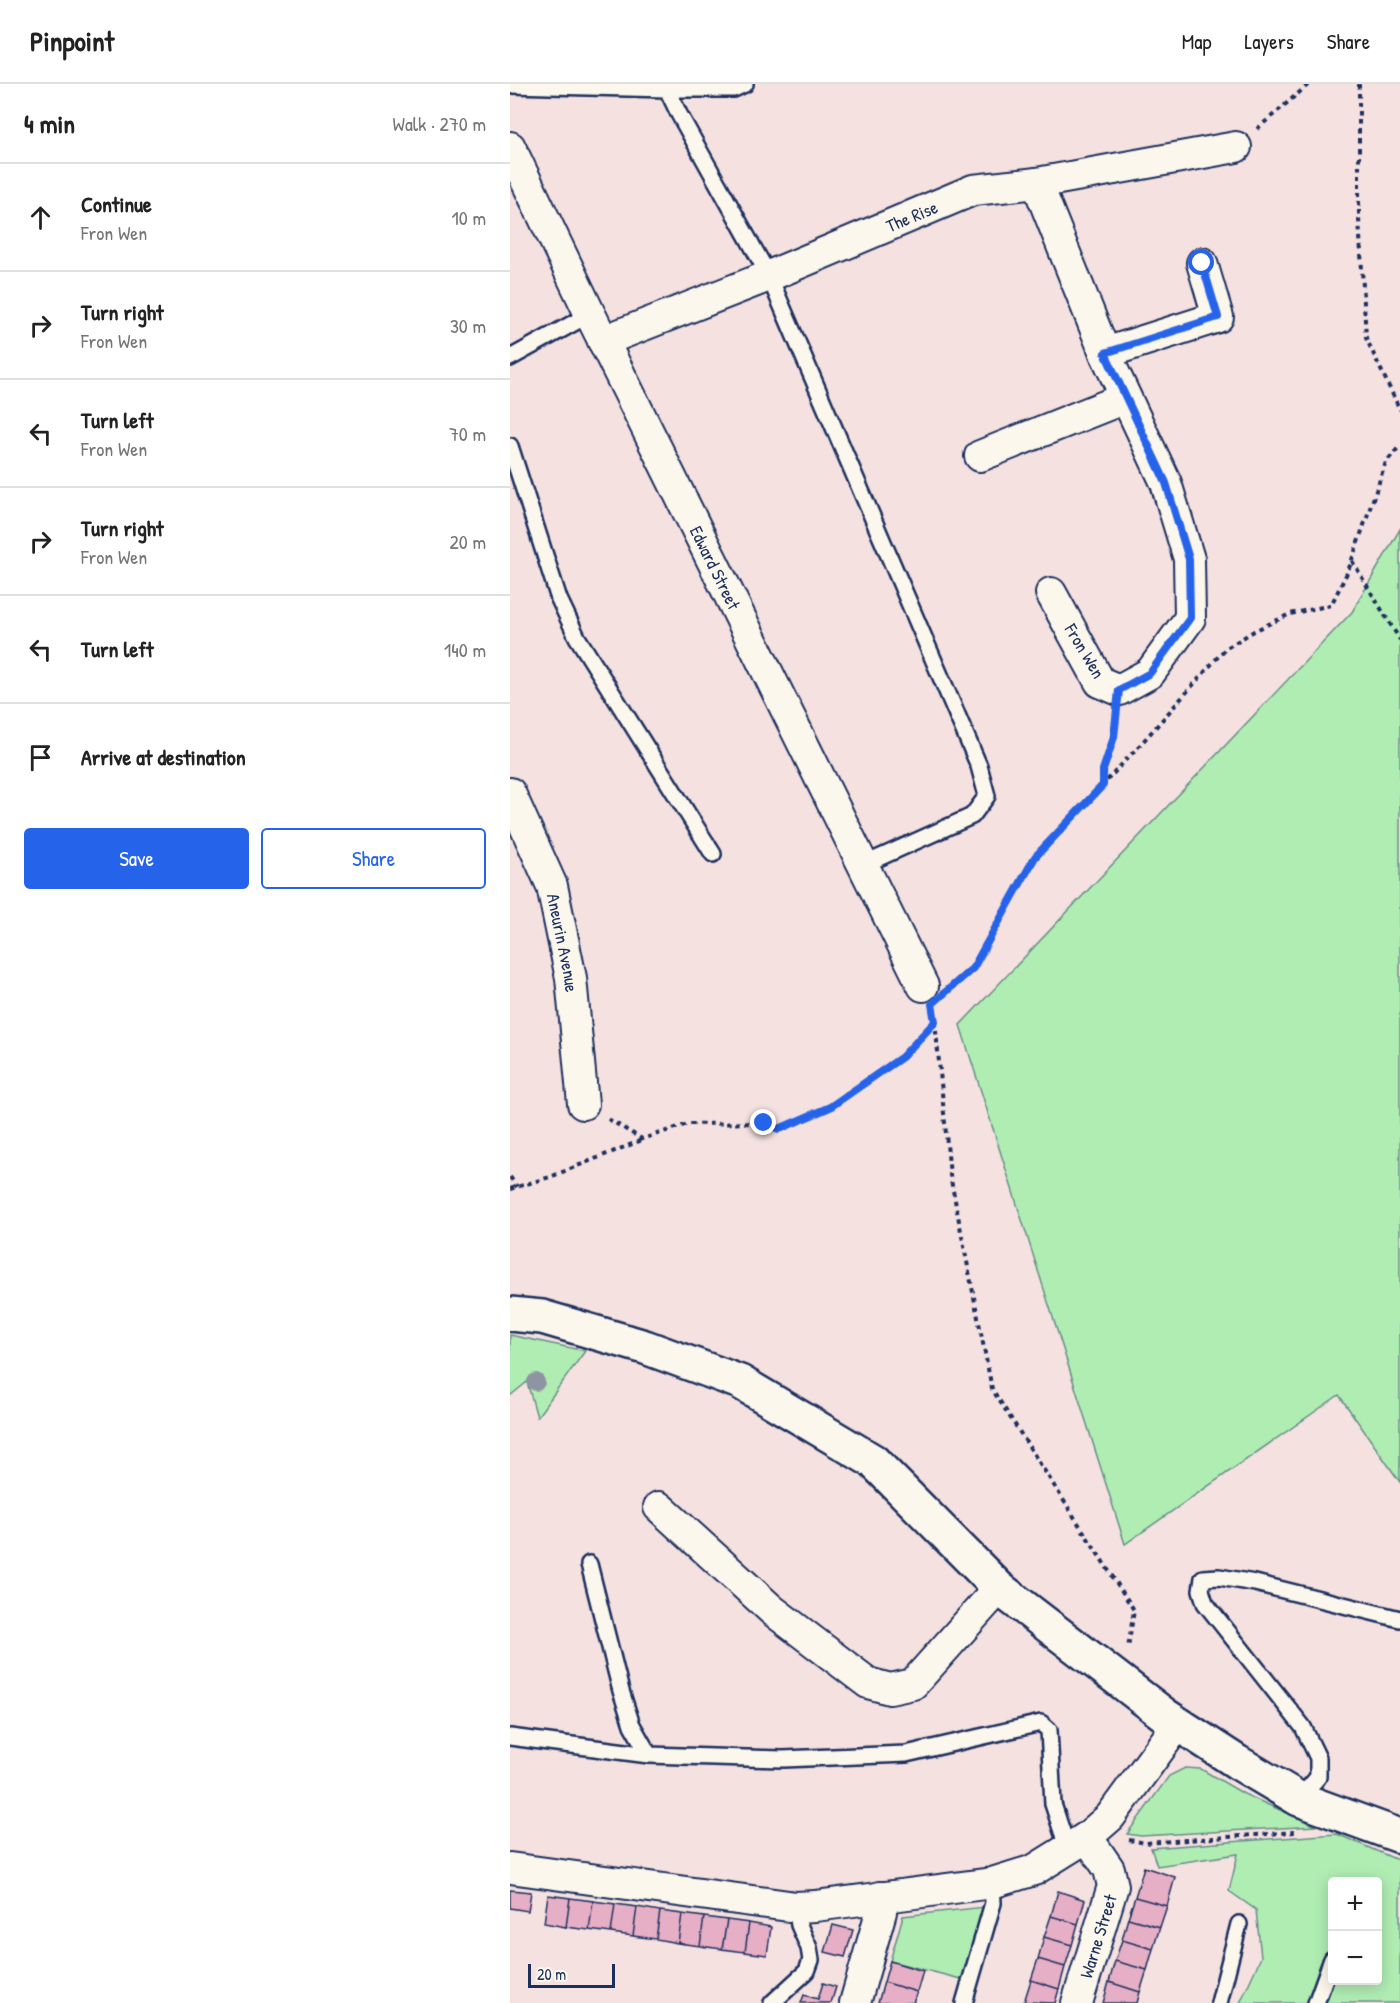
<!DOCTYPE html>
<meta charset="utf-8">
<style>
body{margin:0;font-family:"Patrick Hand",sans-serif;background:#f6f6f6;color:#222}
.controls{position:absolute;right:18px;bottom:18px;display:grid;overflow:hidden;border-radius:6px;box-shadow:0 3px 15px #0003}
.controls button{width:54px;height:54px;display:grid;place-items:center;padding:0;border:0;border-bottom:2px solid #e0e0e0;background:#fff;color:#222;font:30px sans-serif}
.scale{position:absolute;left:18px;bottom:15px;width:87px;box-sizing:border-box;padding-left:6px;border:3px solid #1b2f5e;border-top:0;font-size:16px;line-height:21px;white-space:nowrap;color:#1b2f5e;-webkit-text-stroke:4px #fbf7ec;paint-order:stroke}
.stop{position:absolute;width:18px;height:18px;margin:-14px;border:4px solid #2563eb;border-radius:50%;background:#fff}
.stop.end{background:#2563eb;border-color:#fff;box-shadow:0 2px 6px #0008}
.list{margin:0;padding:0;list-style:none}
h2{display:flex;justify-content:space-between;align-items:center;height:78px;margin:0;padding:0 24px;font-size:26px}
h2 small{font-size:20px;font-weight:400;color:#767676}
.list li{display:grid;grid-template-columns:39px 1fr auto;gap:18px;align-items:center;box-sizing:border-box;height:108px;padding:0 24px;border-top:2px solid #e0e0e0}
.list b{display:block;font-size:22px;white-space:nowrap}
.list p{margin:0;font-size:20px;white-space:nowrap;color:#767676}
.list em{font-size:20px;font-style:normal;color:#767676}
.actions{display:flex;gap:12px;padding:18px 24px}
.actions a{flex:1;padding:14px 0;border:2px solid #2563eb;border-radius:6px;text-align:center;font-size:21px;color:#2563eb}
.actions .main{background:#2563eb;color:#fff}
.icon{flex:none;width:33px;height:33px;fill:none;stroke:currentColor;stroke-width:2;stroke-linecap:round;stroke-linejoin:round}
.map{position:relative;flex:none;width:890px;height:1919px;overflow:hidden}
header{display:flex;align-items:center;gap:36px;box-sizing:border-box;height:84px;padding:0 30px;background:#fff;border-bottom:2px solid #e0e0e0}
header strong{font-size:28px}
nav{display:flex;gap:33px;margin-inline-start:auto;font-size:21px}
main{display:flex}
aside{flex:1;background:#fff}
.map>svg:first-child{display:block}
</style>
<header>
<strong>Pinpoint</strong>
<nav><a>Map</a><a>Layers</a><a>Share</a></nav>
</header>
<main>
<aside>
<h2>4 min<small>Walk · 270 m</small></h2>
<ul class="list">
<li><svg class="icon" aria-label="ahead" viewBox="0 0 24 24"><path d="M12 20V5M6 11l6-6 6 6"/></svg><div><b>Continue</b><p>Fron Wen</p></div><em>10 m</em></li>
<li><svg class="icon" aria-label="right" viewBox="0 0 24 24"><path d="M7 20v-9h11M14 6l5 5-5 5"/></svg><div><b>Turn right</b><p>Fron Wen</p></div><em>30 m</em></li>
<li><svg class="icon" aria-label="left" viewBox="0 0 24 24"><path d="M17 20v-9H6M10 6l-5 5 5 5"/></svg><div><b>Turn left</b><p>Fron Wen</p></div><em>70 m</em></li>
<li><svg class="icon" aria-label="right" viewBox="0 0 24 24"><path d="M7 20v-9h11M14 6l5 5-5 5"/></svg><div><b>Turn right</b><p>Fron Wen</p></div><em>20 m</em></li>
<li><svg class="icon" aria-label="left" viewBox="0 0 24 24"><path d="M17 20v-9H6M10 6l-5 5 5 5"/></svg><div><b>Turn left</b></div><em>140 m</em></li>
<li><svg class="icon" aria-label="arrive" viewBox="0 0 24 24"><path d="M6 21V4h12l-3 4 3 4H6"/></svg><div><b>Arrive at destination</b></div></li>
</ul>
<div class="actions"><a class="main">Save</a><a>Share</a></div>
</aside>
<div class="map">
<svg width="890" height="1919" viewBox="0 0 890 1919">
<rect width="100%" height="100%" fill="#f5e1e0"/>
<filter id="ink" filterUnits="userSpaceOnUse"><feTurbulence type="fractalNoise" baseFrequency=".0167" numOctaves="2"/><feDisplacementMap in="SourceGraphic" scale="12" xChannelSelector="R" yChannelSelector="G"/><feConvolveMatrix kernelMatrix="1 2 1 2 8 2 1 2 1" color-interpolation-filters="sRGB"/></filter>
<g filter="url(#ink)">
<path fill="#b0edb3" stroke="#668e88" stroke-width="1.5" fill-rule="evenodd" d="M 890,445 L 890,1398 L 829,1311 L 615,1460 L 450,941 L 842,528 Z
M 0,1251 L 75,1267 L 27,1333 L 17,1298 L 0,1312 Z
M 675,1684 L 691,1685 L 734,1710 L 806,1742 L 631,1752 L 617,1750 L 659,1692 Z
M 827,1750 L 890,1777 L 890,1919 L 730,1919 L 751,1873 L 746,1826 L 719,1807 L 728,1770 L 647,1782 L 641,1764 ZM 822,1798 L 868,1798 L 868,1896 L 822,1896 Z
M 475,1823 L 455,1896 L 380,1877 L 393,1832 Z"/>
<path fill="#e6afc5" stroke="#1b2f5e" stroke-width="1.5" d="M 634,1783 L 665,1793 L 657,1822 L 625,1813 Z
M 0,1806 L 21,1808 L 18,1827 L 0,1824 Z
M 548,1807 L 575,1816 L 568,1840 L 541,1832 Z
M 38,1811 L 60,1814 L 56,1843 L 34,1839 Z
M 625,1813 L 657,1822 L 650,1843 L 618,1834 Z
M 60,1814 L 83,1817 L 79,1846 L 56,1843 Z
M 83,1817 L 105,1820 L 101,1849 L 79,1846 Z
M 105,1820 L 127,1823 L 123,1852 L 101,1849 Z
M 127,1823 L 150,1827 L 146,1855 L 123,1852 Z
M 150,1827 L 172,1830 L 168,1859 L 146,1855 Z
M 172,1830 L 194,1833 L 190,1862 L 168,1859 Z
M 541,1832 L 568,1840 L 562,1861 L 534,1853 Z
M 194,1833 L 217,1836 L 212,1865 L 190,1862 Z
M 618,1834 L 650,1843 L 643,1865 L 612,1856 Z
M 217,1836 L 239,1839 L 235,1868 L 212,1865 Z
M 239,1839 L 261,1843 L 257,1871 L 235,1868 Z
M 323,1841 L 343,1846 L 335,1873 L 315,1868 Z
M 534,1853 L 562,1861 L 555,1883 L 528,1875 Z
M 612,1856 L 643,1865 L 637,1886 L 605,1877 Z
M 528,1875 L 555,1883 L 549,1905 L 521,1896 Z
M 380,1877 L 413,1887 L 407,1908 L 374,1898 Z
M 605,1877 L 637,1886 L 630,1908 L 599,1898 Z
M 521,1896 L 549,1905 L 545,1919 L 514,1918 Z
M 374,1898 L 407,1908 L 403,1919 L 368,1919 Z
M 599,1898 L 630,1908 L 627,1919 L 593,1919 Z
M 313,1899 L 326,1903 L 321,1919 L 291,1919 L 294,1911 L 308,1915 Z"/>
<g fill="none" stroke-linecap="round" stroke-linejoin="round">
<g stroke="#1b2f5e" stroke-width="20">
<path id="lane" d="M 158,0 L 157,5 L 169,30 L 259,192 L 469,682 L 477,712 L 462,732 L 353,781
M 0,1 L 157,5 L 224,5 L 235,0
M 0,274 L 80,230
M 0,362 L 49,515 L 67,553 L 203,770
M 79,1480 L 111,1607 L 122,1641 L 139,1671
M 0,1653 L 139,1671 L 273,1675 L 396,1670 L 531,1639 L 539,1646 L 543,1720 L 558,1766
M 789,1715 L 808,1693 L 808,1674 L 793,1643 L 695,1519 L 691,1506 L 693,1494 L 709,1493 L 745,1499 L 890,1535
M 262,1919 L 297,1887 L 301,1876 L 299,1864 L 289,1841 L 286,1823
M 454,1919 L 483,1819 L 482,1799
M 709,1919 L 729,1840
M 806,1919 L 822,1875"/>
</g>
<g stroke="#1b2f5e" stroke-width="34">
<g id="street">
<path id="s1" d="M 0,63 L 80,230 L 413,902"/>
<path d="M 527,99 L 595,269 L 656,399 L 679,475 L 680,534 L 640,589 L 609,606 L 590,598 L 541,509"/>
<path id="s2" d="M 93,257 L 259,192 L 463,106 L 527,99 L 726,63"/>
<path d="M 595,269 L 708,233 L 692,179"/>
<path d="M 470,372 L 615,314"/>
<path id="s3" d="M 0,709 L 42,802 L 61,894 L 73,1020"/>
<path d="M 149,1423 L 262,1526 L 358,1599 L 380,1605 L 403,1600 L 489,1504"/>
<path d="M 0,1784 L 286,1823 L 305,1822 L 482,1799 L 524,1786 L 577,1753 L 600,1733 L 668,1640"/>
<path d="M 345,1919 L 371,1828 L 370,1813"/>
<path id="s4" d="M 567,1919 L 603,1802 L 599,1785 L 577,1753"/>
</g>
</g>
<g stroke="#1b2f5e" stroke-width="38">
<path id="secondary" d="M 0,1230 L 32,1233 L 135,1263 L 230,1298 L 363,1377 L 489,1504 L 656,1632 L 727,1678 L 789,1715 L 890,1752"/>
</g>
<path stroke="#1b2f5e" stroke-width="4" stroke-dasharray="4.5 4.5" stroke-linecap="butt" d="M 849,0 L 849,135 L 856,254 L 890,326
M 747,45 L 799,0
M 842,477 L 890,556
M 593,700 C 594,678 604,657 606,635
M 441,903 L 463,883 L 525,773 L 629,662 L 715,565 L 744,547 L 780,530 L 821,521 L 838,487 L 876,378 L 890,362
M 425,937 L 440,1091 L 482,1305 L 624,1526 L 618,1564
M 98,1035 L 132,1055 L 178,1040 L 254,1039 L 269,1045 L 320,1023 L 392,973 L 425,937 L 423,927
M 0,1093 L 7,1103
M 0,1105 L 40,1093 L 132,1056
M 619,1756 L 636,1759 L 785,1748"/>
<use href="#lane" stroke="#fbf7ec" stroke-width="15"/>
<use href="#street" stroke="#fbf7ec" stroke-width="30"/>
<use href="#secondary" stroke="#fbf7ec" stroke-width="33"/>
</g>
<circle fill="#8e94a2" cx="26" cy="1298" r="9"/>
</g>
<g fill="none" stroke-linecap="round" stroke-linejoin="round" filter="url(#ink)">
<path stroke="#2563eb" stroke-width="8" d="M 254,1039 L 269,1045 L 320,1023 L 392,973 L 425,938 L 422,920 L 463,884 L 525,773 L 593,701 L 593,686 L 604,653 L 609,606 L 640,589 L 680,534 L 679,475 L 656,399 L 595,269 L 708,233 L 692,179"/>
</g>
<g text-anchor="middle" dominant-baseline="central" stroke-width="4.5" stroke-linejoin="round" paint-order="stroke">
<g font-size="18" fill="#1b2f5e" stroke="#fbf7ec">
<text stroke="none"><textPath href="#s2" startOffset="333">The Rise</textPath></text>
<text stroke="none"><textPath href="#s1" startOffset="468">Edward Street</textPath></text>
<text transform="translate(575 567) rotate(59)">Fron Wen</text>
<text stroke="none"><textPath href="#s3" startOffset="160">Aneurin Avenue</textPath></text>
<text stroke="none"><textPath href="#s4" startOffset="70">Warne Street</textPath></text>
</g>
</g>
</svg>
<div class="controls">
<button>+</button>
<button>−</button>
</div>
<div class="scale">20 m</div>
<div class="stop" style="left:692px;top:179px"></div>
<div class="stop end" style="left:254px;top:1039px"></div>
</div>
</main>
